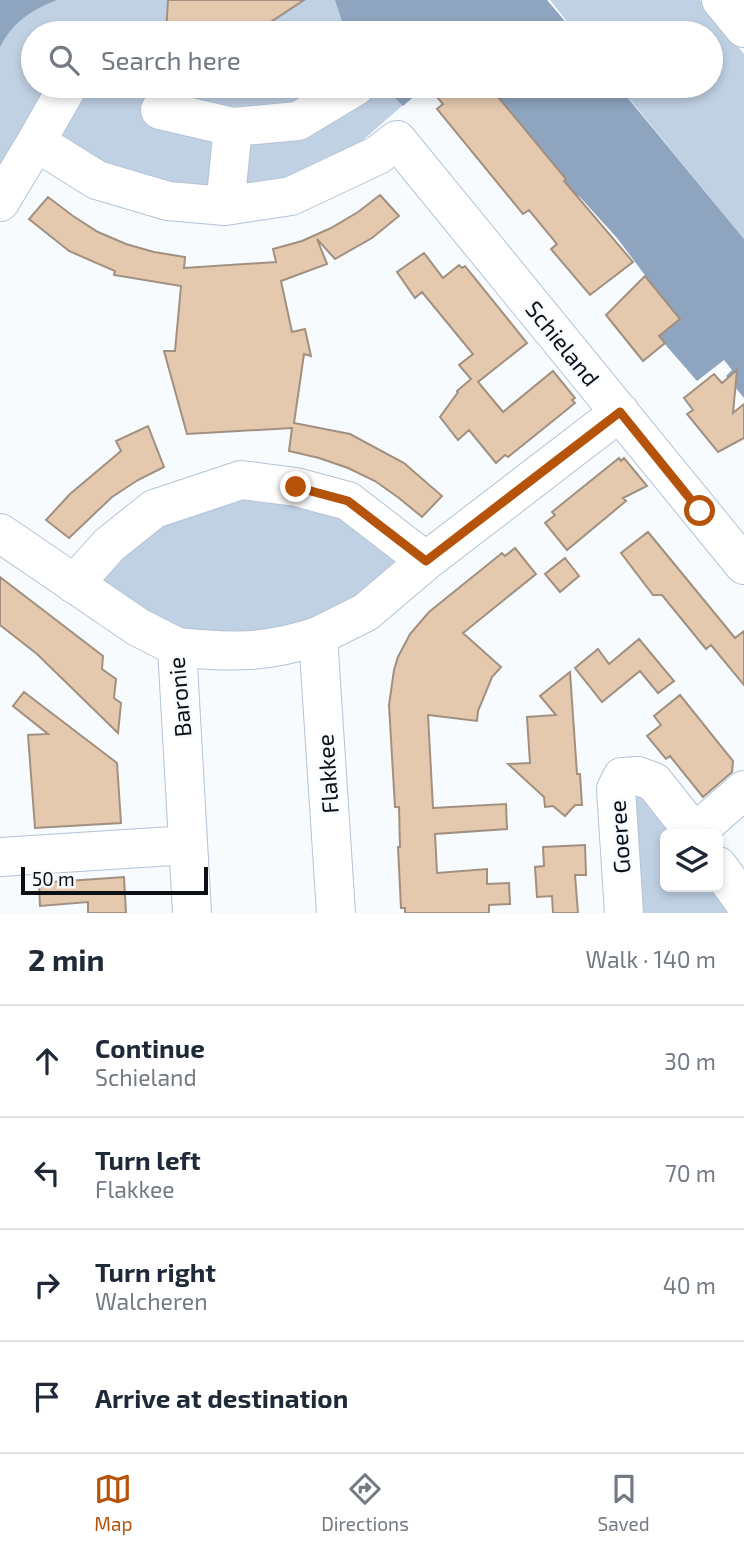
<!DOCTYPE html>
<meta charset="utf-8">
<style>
body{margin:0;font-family:"Exo 2",sans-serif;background:#f6f6f7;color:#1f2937}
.controls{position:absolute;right:21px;bottom:21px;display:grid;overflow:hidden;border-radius:10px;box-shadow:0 4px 10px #0003}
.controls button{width:63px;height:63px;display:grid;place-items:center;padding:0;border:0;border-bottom:2px solid #e0e1e3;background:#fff;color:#1f2937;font:35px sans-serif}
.scale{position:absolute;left:21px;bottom:18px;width:187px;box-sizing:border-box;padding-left:7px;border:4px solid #0b1017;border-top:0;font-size:19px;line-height:24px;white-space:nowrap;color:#0b1017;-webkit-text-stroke:5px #f7fbfe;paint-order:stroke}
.stop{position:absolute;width:21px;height:21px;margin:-16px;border:5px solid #b45309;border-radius:50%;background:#fff}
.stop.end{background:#b45309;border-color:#fff;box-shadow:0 2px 7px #0008}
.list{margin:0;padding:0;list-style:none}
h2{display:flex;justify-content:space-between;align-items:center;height:91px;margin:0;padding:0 28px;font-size:30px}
h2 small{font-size:23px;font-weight:400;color:#747a83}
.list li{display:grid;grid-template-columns:46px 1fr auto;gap:21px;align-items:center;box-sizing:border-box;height:112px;padding:0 28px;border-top:2px solid #e0e1e3}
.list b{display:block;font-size:26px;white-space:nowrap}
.list p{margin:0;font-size:23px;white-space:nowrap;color:#747a83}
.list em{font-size:23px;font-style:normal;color:#747a83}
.icon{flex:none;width:38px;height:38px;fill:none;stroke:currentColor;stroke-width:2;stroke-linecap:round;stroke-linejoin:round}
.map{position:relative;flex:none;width:744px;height:913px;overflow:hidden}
.search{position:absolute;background:#fff;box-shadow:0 4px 10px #0003;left:21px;right:21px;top:21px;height:77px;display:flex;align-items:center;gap:18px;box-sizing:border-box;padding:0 24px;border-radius:38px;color:#747a83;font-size:26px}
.sheet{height:539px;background:#fff}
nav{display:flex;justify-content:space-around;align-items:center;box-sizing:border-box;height:98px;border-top:2px solid #e0e1e3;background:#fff;font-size:19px;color:#747a83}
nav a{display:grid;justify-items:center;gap:4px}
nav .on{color:#b45309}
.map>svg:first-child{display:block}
</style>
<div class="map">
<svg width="744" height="913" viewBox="0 0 744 913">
<rect width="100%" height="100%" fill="#f7fbfe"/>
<path fill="#c0d1e4" d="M 0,0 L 429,0 L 424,33 L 33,33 L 33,86 L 420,86 L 420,90 L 353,149 L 253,192 L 126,184 L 32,125 L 0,181 Z
M 550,0 L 700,0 L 744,54 L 744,239 L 619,86 L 711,86 L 711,33 L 576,33 Z
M 263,493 L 342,518 L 405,569 L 314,632 L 199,643 L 87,573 L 157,527 Z
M 638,792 L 673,834 L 665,834 L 665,887 L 716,887 L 738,913 L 633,913 L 633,793 Z"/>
<path fill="#8ea4bf" d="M 0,0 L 57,0 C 31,10 13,22 0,47 Z
M 335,0 L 547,0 L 575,33 L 346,33 Z
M 383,86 L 426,86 L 403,106 Z
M 488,86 L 618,86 L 744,239 L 744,398 L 726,376 L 732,370 L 724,360 L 697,381 L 657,335 L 678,319 L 617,238 L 579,196 L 557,208 L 562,177 Z"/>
<path fill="#e4c9af" stroke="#a1907f" stroke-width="2" d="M 168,0 L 304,0 L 254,33 L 166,33 Z
M 428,86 L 489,86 L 566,179 L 564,181 L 633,262 L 590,295 L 551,249 L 557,244 L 529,210 L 523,214 L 437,109 L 443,104 Z
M 380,195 L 399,216 L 372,238 L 335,259 L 317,239 L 327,264 L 281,281 L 292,332 L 305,329 L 311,356 L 304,354 L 294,423 L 350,434 L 404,463 L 442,496 L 422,517 L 399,498 L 375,481 L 348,468 L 319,458 L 289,451 L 292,428 L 187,434 L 164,351 L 175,351 L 181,286 L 114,275 L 115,271 L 69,251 L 29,219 L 48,197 L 73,216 L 98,232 L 126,244 L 154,252 L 185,257 L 184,268 L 276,262 L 273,249 L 302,241 L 331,228 L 358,212 Z
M 424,253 L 443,278 L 459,265 L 462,268 L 465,266 L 527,343 L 478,382 L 503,412 L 553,371 L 575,398 L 572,400 L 575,403 L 559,416 L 508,457 L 505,455 L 496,463 L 469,430 L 458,440 L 440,417 L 458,392 L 457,391 L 471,379 L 459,365 L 473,354 L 422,292 L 415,298 L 397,272 Z
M 645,276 L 680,319 L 659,336 L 665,343 L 643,361 L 606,315 Z
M 737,370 L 733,413 L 744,404 L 744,438 L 718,452 L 687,414 L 693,410 L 684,398 L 714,374 L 722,383 Z
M 148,426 L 164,467 L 138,480 L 112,497 L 69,538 L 46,520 L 70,494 L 121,451 L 116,441 Z
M 619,458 L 621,461 L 624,458 L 647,486 L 623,498 L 626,501 L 567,550 L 545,523 L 555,515 L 552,512 Z
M 648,532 L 735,638 L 744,631 L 744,685 L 711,645 L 706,649 L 662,595 L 653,595 L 621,553 Z
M 515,548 L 536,574 L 463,633 L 501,667 L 492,677 L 478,711 L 477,721 L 428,715 L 433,808 L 506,804 L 507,829 L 435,834 L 437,873 L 487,869 L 487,884 L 509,883 L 510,904 L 489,905 L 489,913 L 405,913 L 405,908 L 401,908 L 398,847 L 400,847 L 399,807 L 395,807 L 389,705 L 394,670 L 398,657 L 410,634 L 429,612 L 502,553 L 505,556 Z
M 565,558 L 579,576 L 560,592 L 545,574 Z
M 0,577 L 103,656 L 102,669 L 116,679 L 114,698 L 121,703 L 118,733 L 37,654 L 0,625 Z
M 639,639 L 674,681 L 658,693 L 640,671 L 602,702 L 575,668 L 598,649 L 609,664 Z
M 570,672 L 577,774 L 580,774 L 582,805 L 575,805 L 565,816 L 553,806 L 545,807 L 544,797 L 508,764 L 530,763 L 527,717 L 556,715 L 540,696 Z
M 24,692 L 117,763 L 121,823 L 35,828 L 28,735 L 48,734 L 13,706 Z
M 680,695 L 733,761 L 732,772 L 703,797 L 670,756 L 666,759 L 647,736 L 661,725 L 654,716 Z
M 585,845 L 586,875 L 575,875 L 578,913 L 553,913 L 552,896 L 537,897 L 535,867 L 544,866 L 543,847 Z
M 124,877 L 126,913 L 88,913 L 88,902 L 40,906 L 39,883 Z"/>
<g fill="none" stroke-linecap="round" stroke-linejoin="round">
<g stroke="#b4c3d6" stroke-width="40">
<path id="minor" d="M 160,110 L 233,127 L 298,121 L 356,86
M 36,142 L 68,86
M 0,202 L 36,142 L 97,180 L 168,201 L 225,206 L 291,196 L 378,155 L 397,140 L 744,565
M 225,206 L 233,127
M 0,533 L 138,627 L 177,647 L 192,913
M 74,584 L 109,545 L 154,509 L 241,480 L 296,487 L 348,501 L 426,561
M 177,647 C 231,653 267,653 318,636
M 694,834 L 744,790
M 0,857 L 188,845
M 718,866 L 744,902
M 336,913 L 318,636 L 366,612 L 426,561 L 620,412
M 624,913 L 616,789 L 622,777 L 638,776 L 654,782 L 695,834"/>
</g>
<g stroke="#b4c3d6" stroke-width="40">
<path id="major" d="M 721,0 L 744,28"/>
</g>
<use href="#minor" stroke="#fff" stroke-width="38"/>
<use href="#major" stroke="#fff" stroke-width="38"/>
</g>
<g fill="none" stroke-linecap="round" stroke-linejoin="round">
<path stroke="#b45309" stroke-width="9" d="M 296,487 L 348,501 L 426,561 L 620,412 L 700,511"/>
</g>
<g text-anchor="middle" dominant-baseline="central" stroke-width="5" stroke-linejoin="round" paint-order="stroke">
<g font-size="23" fill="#0b1017" stroke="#f7fbfe">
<text transform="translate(563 343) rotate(51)">Schieland</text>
<text transform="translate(179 697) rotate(-95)">Baronie</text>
<text transform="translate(327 774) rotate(-94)">Flakkee</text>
<text transform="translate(619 837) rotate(-94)">Goeree</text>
</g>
</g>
</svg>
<div class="controls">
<button><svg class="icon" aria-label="layers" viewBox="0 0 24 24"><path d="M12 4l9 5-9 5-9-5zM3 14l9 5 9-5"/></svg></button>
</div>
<div class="scale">50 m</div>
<div class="stop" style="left:700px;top:511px"></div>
<div class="stop end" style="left:296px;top:487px"></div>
<div class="search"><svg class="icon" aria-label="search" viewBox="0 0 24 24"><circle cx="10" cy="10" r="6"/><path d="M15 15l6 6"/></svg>Search here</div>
</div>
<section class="sheet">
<h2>2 min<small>Walk · 140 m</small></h2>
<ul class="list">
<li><svg class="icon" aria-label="ahead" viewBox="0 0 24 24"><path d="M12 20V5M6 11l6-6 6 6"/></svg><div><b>Continue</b><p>Schieland</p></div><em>30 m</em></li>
<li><svg class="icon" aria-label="left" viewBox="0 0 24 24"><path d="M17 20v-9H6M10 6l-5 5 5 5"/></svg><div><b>Turn left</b><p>Flakkee</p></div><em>70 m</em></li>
<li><svg class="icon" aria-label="right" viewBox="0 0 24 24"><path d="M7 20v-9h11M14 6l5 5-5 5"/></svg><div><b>Turn right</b><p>Walcheren</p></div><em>40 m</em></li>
<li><svg class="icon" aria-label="arrive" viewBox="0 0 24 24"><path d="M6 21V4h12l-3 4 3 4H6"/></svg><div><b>Arrive at destination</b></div></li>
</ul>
</section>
<nav>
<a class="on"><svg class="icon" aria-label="map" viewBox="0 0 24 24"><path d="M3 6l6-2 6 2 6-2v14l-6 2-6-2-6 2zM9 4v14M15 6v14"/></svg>Map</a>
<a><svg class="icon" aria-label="directions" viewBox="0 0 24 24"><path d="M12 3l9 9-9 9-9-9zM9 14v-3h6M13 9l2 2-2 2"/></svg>Directions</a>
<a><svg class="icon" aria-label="saved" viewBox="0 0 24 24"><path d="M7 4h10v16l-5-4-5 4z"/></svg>Saved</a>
</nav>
